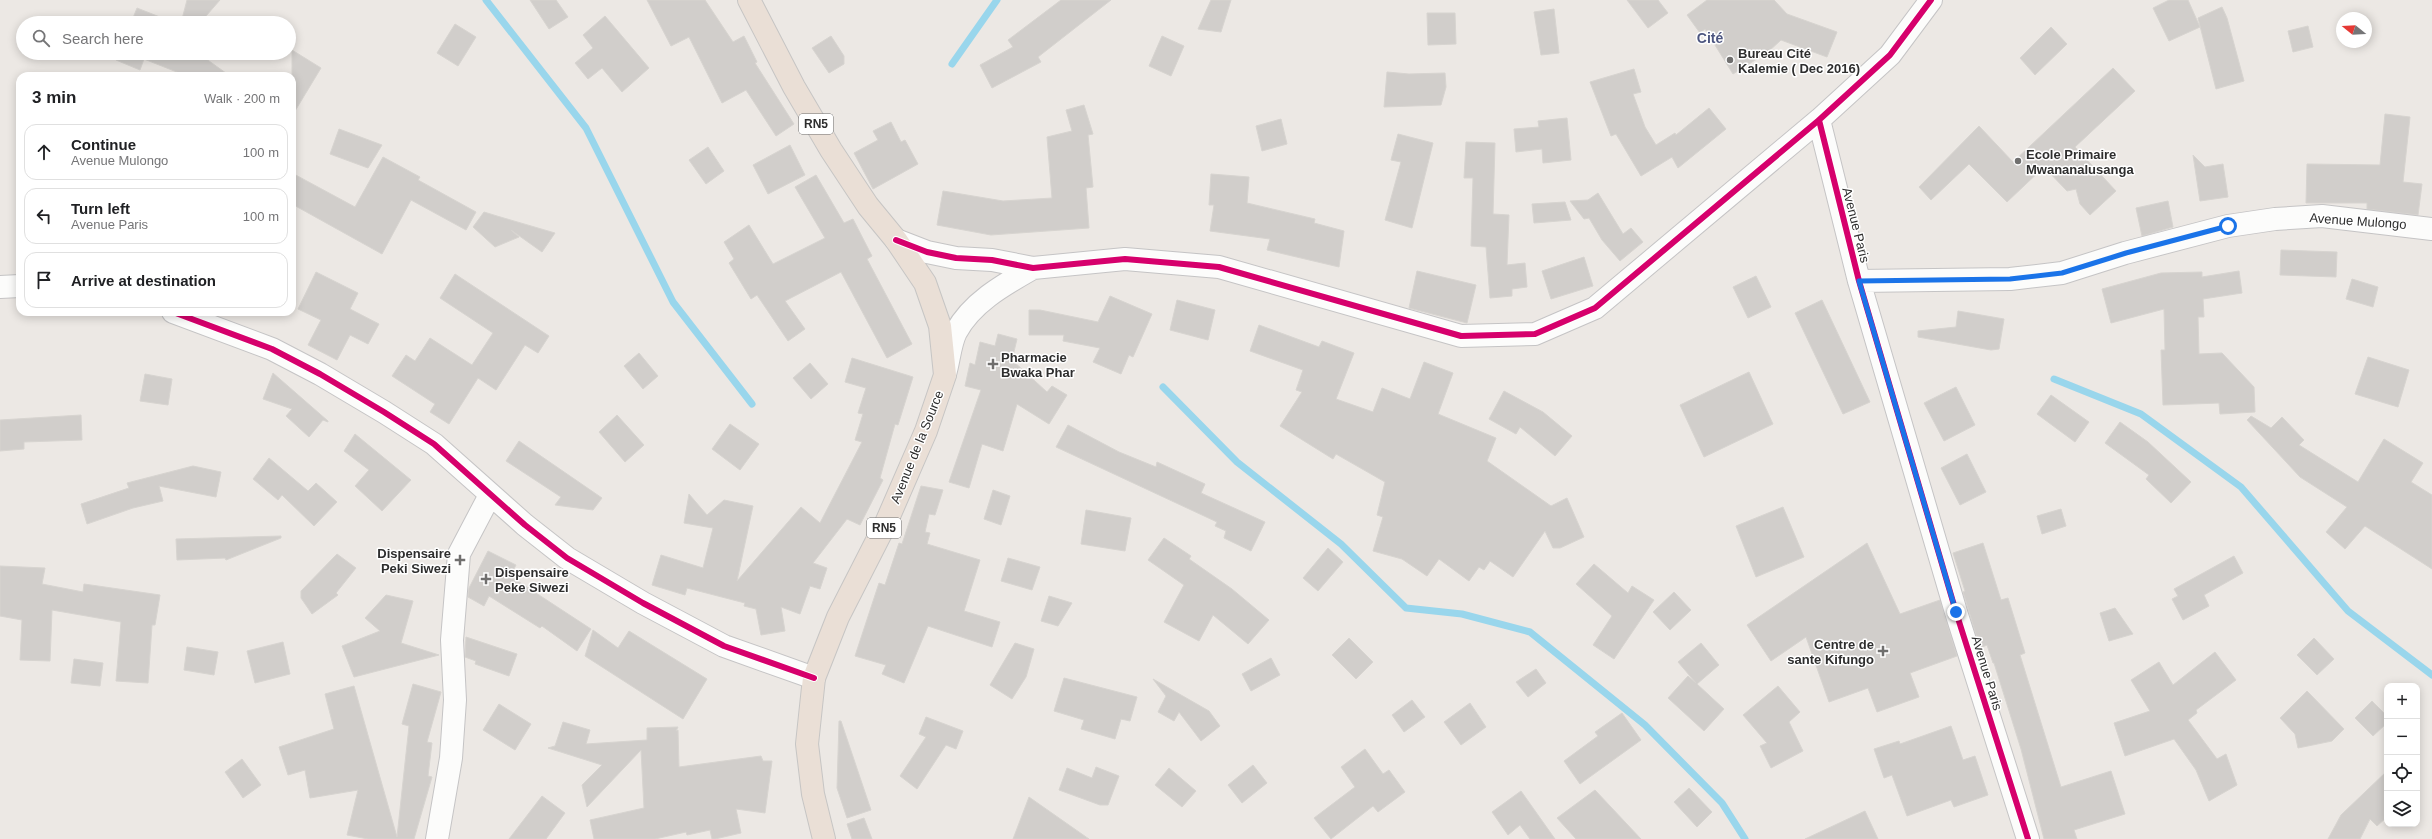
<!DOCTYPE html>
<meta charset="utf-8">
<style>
body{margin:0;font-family:Arial,sans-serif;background:#f2f2f2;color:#202124}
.controls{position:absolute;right:12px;bottom:12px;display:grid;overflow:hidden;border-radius:8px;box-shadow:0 2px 10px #0003}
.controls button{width:36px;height:36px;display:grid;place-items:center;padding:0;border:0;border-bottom:1px solid #e0e0e0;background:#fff;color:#202124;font:20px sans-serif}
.compass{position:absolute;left:2336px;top:12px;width:36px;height:36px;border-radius:50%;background:#fff;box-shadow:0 2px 10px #0003;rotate:288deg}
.stop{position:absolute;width:12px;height:12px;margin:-9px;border:3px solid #1a73e8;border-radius:50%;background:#fff}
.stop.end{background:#1a73e8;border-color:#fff;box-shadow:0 1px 4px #0008}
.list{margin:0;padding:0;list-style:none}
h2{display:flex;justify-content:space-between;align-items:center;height:52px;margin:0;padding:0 16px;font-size:17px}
h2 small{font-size:13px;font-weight:400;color:#757577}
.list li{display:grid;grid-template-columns:26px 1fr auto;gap:12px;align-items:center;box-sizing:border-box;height:56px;margin:0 8px 8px;padding:0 8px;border:1px solid #e0e0e0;border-radius:12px}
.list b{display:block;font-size:15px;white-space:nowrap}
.list p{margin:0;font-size:13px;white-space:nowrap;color:#757577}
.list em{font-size:13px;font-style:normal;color:#757577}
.icon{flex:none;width:22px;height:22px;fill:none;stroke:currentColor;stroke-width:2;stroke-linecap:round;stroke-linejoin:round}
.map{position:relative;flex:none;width:2432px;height:839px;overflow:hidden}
.search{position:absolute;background:#fff;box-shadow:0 2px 10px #0003;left:16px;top:16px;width:280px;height:44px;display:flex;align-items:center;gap:10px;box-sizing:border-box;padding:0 14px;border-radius:22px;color:#757577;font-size:15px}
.panel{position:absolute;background:#fff;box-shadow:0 2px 10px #0003;left:16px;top:72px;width:280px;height:244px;border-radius:12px}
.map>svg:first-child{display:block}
</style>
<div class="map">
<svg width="2432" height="839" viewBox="0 0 2432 839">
<rect width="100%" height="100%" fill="#ece8e4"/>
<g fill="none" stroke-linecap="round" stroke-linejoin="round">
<path stroke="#99d6ec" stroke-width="7" d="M 486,0 L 586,128 L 673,302 L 752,404
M 952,64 L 997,0
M 2054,379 L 2141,414 L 2241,487 L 2348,611 L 2432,675
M 1163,387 L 1237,462 L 1341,544 L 1406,608 L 1462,614 L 1530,632 L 1645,725 L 1722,803 L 1745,839"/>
</g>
<path fill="#d1cecb" stroke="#d7d4d0" d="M 187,0 L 220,0 L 200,23 L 181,23 Z
M 530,0 L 556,0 L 568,17 L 549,29 Z
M 647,0 L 705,0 L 733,42 L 744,36 L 757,62 L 755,63 L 794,124 L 776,136 L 746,90 L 722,103 L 689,37 L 671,46 Z
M 1061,0 L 1111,0 L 1038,57 L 1041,62 L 992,88 L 980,65 L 1013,47 L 1008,40 Z
M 1211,0 L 1231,0 L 1221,32 L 1198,29 Z
M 1627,0 L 1658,0 L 1668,13 L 1648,28 Z
M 1707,0 L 1774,0 L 1787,14 L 1837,32 L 1827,57 L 1781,40 L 1768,52 L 1733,74 L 1705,29 L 1700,33 L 1687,15 Z
M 2169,0 L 2188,0 L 2200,27 L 2169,41 L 2153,8 Z
M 2222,7 L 2227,18 L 2244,81 L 2216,89 L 2198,18 Z
M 137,8 L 175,23 L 131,23 Z
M 1554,9 L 1559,53 L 1541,55 L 1534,12 Z
M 1427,13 L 1455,13 L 1456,44 L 1428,45 Z
M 605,16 L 649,68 L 622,92 L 602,68 L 588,79 L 575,63 L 593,48 L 583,35 Z
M 455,24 L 476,37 L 458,66 L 437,53 Z
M 2308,26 L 2313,47 L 2293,52 L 2288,31 Z
M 2051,27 L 2067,44 L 2035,75 L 2020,58 Z
M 831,36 L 844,56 L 844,64 L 829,73 L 812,48 Z
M 1162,36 L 1184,46 L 1171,76 L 1149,66 Z
M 292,50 L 321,68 L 292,116 Z
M 119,53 L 198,53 L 230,76 L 187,76 L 144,59 L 140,70 L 116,60 Z
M 2113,68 L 2135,91 L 2075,147 L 2116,191 L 2090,215 L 2080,204 L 2076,189 L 2067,191 L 2044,167 L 2007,202 L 1969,164 L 1931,200 L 1919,187 L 1979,126 L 2013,162 Z
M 1634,69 L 1641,92 L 1633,94 L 1645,127 L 1656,145 L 1675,133 L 1676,135 L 1709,108 L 1726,129 L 1678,168 L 1672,157 L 1641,176 L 1616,134 L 1611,136 L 1590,82 Z
M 1387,72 L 1409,74 L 1445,73 L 1446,87 L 1441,105 L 1384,107 Z
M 1084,105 L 1093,134 L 1088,135 L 1093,187 L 1086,188 L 1089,228 L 991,235 L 937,225 L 943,191 L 1003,201 L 1052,198 L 1047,137 L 1072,131 L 1066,110 Z
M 2385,114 L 2410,117 L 2403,182 L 2422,184 L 2418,215 L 2367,209 L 2367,203 L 2306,203 L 2307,164 L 2380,165 Z
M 1567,118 L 1571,160 L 1543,163 L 1542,149 L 1516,152 L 1514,129 L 1539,127 L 1538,121 Z
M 1281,119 L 1287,144 L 1262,151 L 1256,126 Z
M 891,122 L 901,142 L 905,140 L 918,164 L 873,189 L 854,153 L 878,140 L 873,131 Z
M 339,129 L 382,145 L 368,168 L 330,154 Z
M 1398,134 L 1433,143 L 1412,228 L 1385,220 L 1401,162 L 1391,160 Z
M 1466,142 L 1495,143 L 1493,214 L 1509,215 L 1507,265 L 1525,263 L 1527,287 L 1512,289 L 1512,296 L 1490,298 L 1486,247 L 1471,246 L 1473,178 L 1464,178 Z
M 790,145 L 805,175 L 768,194 L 753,165 Z
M 708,147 L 724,171 L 706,184 L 689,160 Z
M 2193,155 L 2205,167 L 2223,164 L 2228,197 L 2200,201 Z
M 383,157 L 420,177 L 418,180 L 476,212 L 466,230 L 411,200 L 382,254 L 292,204 L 292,173 L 355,207 Z
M 1211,174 L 1249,177 L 1247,203 L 1315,219 L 1314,223 L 1344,231 L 1339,267 L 1267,250 L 1270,239 L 1210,231 L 1214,205 L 1209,205 Z
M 816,175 L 844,223 L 853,219 L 872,256 L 867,259 L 912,344 L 887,358 L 841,272 L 785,301 L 805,329 L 788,341 L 757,295 L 751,299 L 729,263 L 734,259 L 724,242 L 749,225 L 773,264 L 825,238 L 795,187 Z
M 1598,193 L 1623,234 L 1631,228 L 1643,242 L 1620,261 L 1602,240 L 1589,218 L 1584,219 L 1570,201 L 1588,200 Z
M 2168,201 L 2173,227 L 2142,236 L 2136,208 Z
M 1565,202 L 1571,220 L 1534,223 L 1532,204 Z
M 484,212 L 497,216 L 555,233 L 542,252 L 511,230 L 519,237 L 495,247 L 473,227 Z
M 2281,250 L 2337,252 L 2336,277 L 2280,275 Z
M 1584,257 L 1593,286 L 1551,299 L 1542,271 Z
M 1417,271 L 1476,285 L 1467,323 L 1409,308 Z
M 2239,271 L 2242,293 L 2203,299 L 2204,317 L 2198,317 L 2199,354 L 2222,353 L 2254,387 L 2255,412 L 2220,414 L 2219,403 L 2163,405 L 2161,350 L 2165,350 L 2164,309 L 2111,323 L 2102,289 L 2161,273 L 2202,272 L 2202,277 Z
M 316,272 L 358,293 L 350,309 L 379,324 L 368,344 L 350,335 L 337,360 L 308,345 L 321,320 L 298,309 Z
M 455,274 L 549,336 L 538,353 L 525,345 L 496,390 L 478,378 L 449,424 L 430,412 L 435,404 L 392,376 L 406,355 L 415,361 L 430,338 L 472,365 L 493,333 L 440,298 Z
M 1756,276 L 1771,307 L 1748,318 L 1733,287 Z
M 2352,279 L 2378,287 L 2373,307 L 2346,299 Z
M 1110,296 L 1152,314 L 1133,357 L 1129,355 L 1121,374 L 1093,362 L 1100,348 L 1063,341 L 1064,335 L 1029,335 L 1029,310 L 1040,310 L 1098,322 Z
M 1177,300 L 1215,310 L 1208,340 L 1170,330 Z
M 1822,300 L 1870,402 L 1843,414 L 1795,313 Z
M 1958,311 L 2004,319 L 1999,349 L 1991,350 L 1918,337 L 1918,331 L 1956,327 Z
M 1259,325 L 1319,347 L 1322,341 L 1354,353 L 1336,399 L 1373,412 L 1382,388 L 1410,399 L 1424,362 L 1453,373 L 1438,414 L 1496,438 L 1487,461 L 1551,506 L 1567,498 L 1584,537 L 1560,548 L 1553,548 L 1545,531 L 1513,577 L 1490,561 L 1484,570 L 1479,567 L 1469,581 L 1439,559 L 1427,576 L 1402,559 L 1373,551 L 1383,517 L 1377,515 L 1385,482 L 1336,454 L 1333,459 L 1280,426 L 1302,392 L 1296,390 L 1303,370 L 1250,351 Z
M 998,334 L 1017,339 L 1012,360 L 1047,392 L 1052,386 L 1067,395 L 1049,424 L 1017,404 L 1003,451 L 982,444 L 969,488 L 949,482 L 981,390 L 965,386 L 970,363 L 975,365 L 980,342 L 995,346 Z
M 639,353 L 658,376 L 643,389 L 624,366 Z
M 2368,357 L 2409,370 L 2398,407 L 2355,394 Z
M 852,358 L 913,377 L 898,425 L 895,424 L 880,478 L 883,480 L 860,525 L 847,519 L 813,563 L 827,568 L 820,589 L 810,586 L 800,614 L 781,607 L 785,631 L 761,635 L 756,609 L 744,606 L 745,603 L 687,588 L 685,595 L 652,585 L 661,555 L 703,568 L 713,528 L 684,523 L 689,494 L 707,515 L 724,500 L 753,506 L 737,581 L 801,507 L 820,523 L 862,442 L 855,440 L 863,414 L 858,413 L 866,388 L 845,382 Z
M 810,363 L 828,384 L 811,399 L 793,378 Z
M 1749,372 L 1773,424 L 1704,457 L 1680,405 Z
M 273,373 L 328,421 L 328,422 L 323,420 L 309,437 L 286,416 L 292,409 L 263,399 Z
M 145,374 L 172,379 L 168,405 L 140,401 Z
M 1956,387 L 1975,425 L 1944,441 L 1924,403 Z
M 1504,391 L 1543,412 L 1572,436 L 1555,456 L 1520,427 L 1516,434 L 1489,419 Z
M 2051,395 L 2089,422 L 2075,442 L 2037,414 Z
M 81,415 L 82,440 L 24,442 L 24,449 L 0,451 L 0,420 Z
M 617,415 L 644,445 L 625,462 L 599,432 Z
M 2251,416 L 2271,428 L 2282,417 L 2304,440 L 2299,445 L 2358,482 L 2384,439 L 2423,463 L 2411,482 L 2432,495 L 2432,569 L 2365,526 L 2345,549 L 2326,532 L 2347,507 L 2300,477 L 2247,420 Z
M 2120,422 L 2148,442 L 2191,482 L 2171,503 L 2146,479 L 2149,475 L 2105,443 Z
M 730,424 L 759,444 L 740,470 L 712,449 Z
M 1068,425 L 1119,452 L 1156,467 L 1157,462 L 1205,484 L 1201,493 L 1265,522 L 1251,551 L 1224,538 L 1226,531 L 1215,526 L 1217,522 L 1056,447 Z
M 355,434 L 411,480 L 382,511 L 355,486 L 369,470 L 344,451 Z
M 519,441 L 602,498 L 593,510 L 555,505 L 561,497 L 506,461 Z
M 1967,454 L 1986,492 L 1960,505 L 1941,468 Z
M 269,458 L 308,491 L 316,483 L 337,502 L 314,526 L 282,495 L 278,500 L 253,479 Z
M 193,466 L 221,472 L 216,497 L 159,486 L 163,501 L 133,508 L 87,524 L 81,504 L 129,488 L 127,483 Z
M 921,486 L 943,490 L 935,515 L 929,514 L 925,532 L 930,533 L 927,544 L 980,560 L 964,611 L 1000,622 L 992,647 L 928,626 L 904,683 L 882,674 L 886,665 L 855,656 L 879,583 L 885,585 L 899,543 L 902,544 Z
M 993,490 L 1010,496 L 1001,525 L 984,519 Z
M 1783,507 L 1804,557 L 1756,577 L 1736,526 Z
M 2061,509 L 2066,526 L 2042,534 L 2037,516 Z
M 1086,510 L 1131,518 L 1125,551 L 1081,544 Z
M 281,536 L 281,538 L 226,560 L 225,558 L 177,560 L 176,539 Z
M 1164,538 L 1191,556 L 1189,559 L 1232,589 L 1269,620 L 1248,644 L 1213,615 L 1199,641 L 1164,622 L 1184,585 L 1148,560 Z
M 1867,543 L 1900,614 L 1940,600 L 1957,656 L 1910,673 L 1919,697 L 1877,712 L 1868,688 L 1829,702 L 1806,637 L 1771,661 L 1747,625 Z
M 1983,543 L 2001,600 L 2008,598 L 2025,653 L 2020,655 L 2061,787 L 2111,771 L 2125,814 L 2074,830 L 2077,839 L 2044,839 L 2021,749 L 1994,663 L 1993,663 L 1987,645 L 1980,648 L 1968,608 L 1963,592 L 1965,591 L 1953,553 Z
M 1328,548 L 1343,562 L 1318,591 L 1303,578 Z
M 488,551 L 516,565 L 510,576 L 591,629 L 577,651 L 542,626 L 540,628 L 489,596 L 484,606 L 468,597 L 469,588 Z
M 337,554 L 356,568 L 336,593 L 338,595 L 312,614 L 301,598 L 301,591 Z
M 2234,556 L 2243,573 L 2204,595 L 2209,606 L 2183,620 L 2172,599 L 2178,596 L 2174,589 Z
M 1008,558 L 1040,567 L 1032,590 L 1001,581 Z
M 1594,564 L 1628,593 L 1632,586 L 1654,600 L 1614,659 L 1593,645 L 1612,616 L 1576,584 Z
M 0,566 L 45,568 L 42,584 L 83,592 L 84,584 L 160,595 L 155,625 L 152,625 L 148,683 L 116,681 L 121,622 L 52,610 L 50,661 L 20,660 L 22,620 L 0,616 Z
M 1674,592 L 1691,610 L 1670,630 L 1653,612 Z
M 386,595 L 413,601 L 401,643 L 439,655 L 354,677 L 342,646 L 380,631 L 365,618 Z
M 1049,596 L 1072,603 L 1058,626 L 1041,621 Z
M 2115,608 L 2133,634 L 2109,641 L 2100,613 Z
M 593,630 L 618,648 L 629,631 L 707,679 L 683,719 L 585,656 Z
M 466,637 L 517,654 L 509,676 L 475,664 L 476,661 L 465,657 Z
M 1349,638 L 1373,662 L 1356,679 L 1332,655 Z
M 2314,638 L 2334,659 L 2317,675 L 2297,655 Z
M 283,642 L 290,674 L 255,683 L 247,651 Z
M 1015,643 L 1034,649 L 1026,677 L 1012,699 L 990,685 Z
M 1701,643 L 1719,665 L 1697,684 L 1724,709 L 1704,731 L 1668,698 L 1688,676 L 1696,683 L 1678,662 Z
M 187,647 L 218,652 L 214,675 L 184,670 Z
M 2215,652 L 2236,680 L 2196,710 L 2197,713 L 2188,720 L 2217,759 L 2226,754 L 2237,785 L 2209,801 L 2196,770 L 2174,739 L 2125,756 L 2114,723 L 2150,711 L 2131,680 L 2159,662 L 2173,685 Z
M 1271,658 L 1280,675 L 1251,691 L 1242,674 Z
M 74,659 L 103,663 L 100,686 L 71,683 Z
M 1536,669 L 1546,683 L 1528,697 L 1516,682 Z
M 1064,678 L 1137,697 L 1130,721 L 1121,719 L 1115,739 L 1081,729 L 1084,720 L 1054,711 Z
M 1153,679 L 1209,711 L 1220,726 L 1201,741 L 1179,712 L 1174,721 L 1158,712 L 1166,696 Z
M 413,684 L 441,692 L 427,742 L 432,743 L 428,776 L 432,777 L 414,839 L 368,839 L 347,835 L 358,790 L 310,798 L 305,770 L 288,775 L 279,747 L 334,729 L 325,694 L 354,686 L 397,837 L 409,726 L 402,724 Z
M 1778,686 L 1800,712 L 1789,722 L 1803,751 L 1771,768 L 1760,746 L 1767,743 L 1743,715 Z
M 2307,691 L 2344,729 L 2332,741 L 2298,748 L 2295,734 L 2280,718 Z
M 1412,700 L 1425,717 L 1404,732 L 1392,715 Z
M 2372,701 L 2387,716 L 2387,723 L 2373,736 L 2355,718 Z
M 1470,703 L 1486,727 L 1461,745 L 1444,722 Z
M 499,704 L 531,724 L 515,750 L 483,730 Z
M 1622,713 L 1641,740 L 1580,784 L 1564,761 L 1598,736 L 1595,732 Z
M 926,717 L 963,731 L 956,749 L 946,745 L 917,789 L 900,776 L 926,737 L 919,734 Z
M 839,721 L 841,721 L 871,810 L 847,818 L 837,788 Z
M 563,722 L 590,730 L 586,744 L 647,740 L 647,728 L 678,727 L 676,731 L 678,730 L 679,767 L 761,756 L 763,761 L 772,761 L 765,813 L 736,809 L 741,833 L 715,839 L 712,839 L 710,830 L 687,835 L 686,832 L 655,839 L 594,839 L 590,820 L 644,808 L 641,750 L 587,807 L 582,785 L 602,765 L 548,748 L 555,746 Z
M 1951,726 L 1963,760 L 1975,756 L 1988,795 L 1954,807 L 1951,800 L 1907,816 L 1892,775 L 1884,778 L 1874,749 L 1899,741 L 1900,744 Z
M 1365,749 L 1383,774 L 1389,770 L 1405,792 L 1378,812 L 1373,806 L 1331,839 L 1314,818 L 1355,787 L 1341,767 Z
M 242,759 L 261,785 L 243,798 L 225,772 Z
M 1253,765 L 1267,783 L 1242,803 L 1228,785 Z
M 1096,767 L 1119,776 L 1108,805 L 1100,805 L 1059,790 L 1067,768 L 1092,778 Z
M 1169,768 L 1196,791 L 1182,807 L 1155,785 Z
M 2387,771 L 2387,817 L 2377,826 L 2370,819 L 2360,839 L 2328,839 L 2341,815 Z
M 1689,788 L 1712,812 L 1697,827 L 1674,802 Z
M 1595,790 L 1641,839 L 1576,839 L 1557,818 Z
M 1521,791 L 1555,839 L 1530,839 L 1520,825 L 1508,835 L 1492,812 Z
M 542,796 L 565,813 L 546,839 L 509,839 Z
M 1029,797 L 1089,839 L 1013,839 Z
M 1865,811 L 1878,839 L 1805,839 Z
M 864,818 L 872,839 L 852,839 L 847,824 Z"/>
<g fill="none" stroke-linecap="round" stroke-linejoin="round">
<g stroke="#c5c4c5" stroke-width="24">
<path id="street" d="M 1819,120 L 1859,281 L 1956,612 L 2028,839
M 896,240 L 927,252 L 956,258 L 992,260 L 1033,268 L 1125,259 L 1219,267 L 1461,336 L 1535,334 L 1595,308 L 1819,120 L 1890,55 L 1931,0
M 1859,281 L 2010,279 L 2062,273 L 2125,253 L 2228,226 L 2275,219 L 2322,216 L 2432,229
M 0,287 L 20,286
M 173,312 L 272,349 L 320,374 L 384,412 L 434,444 L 525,525 L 567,558 L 643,603 L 724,646 L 814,678
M 945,374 C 949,361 950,344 956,332 C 972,302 1005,284 1033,268
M 437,839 L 451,758 L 455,700 L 452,640 L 459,554 L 490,495"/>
</g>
<g stroke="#c6c5c4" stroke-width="24">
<path id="highway" d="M 749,0 L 794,87 L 831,150 L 868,206 L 896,240 L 925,283 L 940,326 L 945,375 L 926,431 L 886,523 L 838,617 L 814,678 L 807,744 L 813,794 L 824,839"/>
</g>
<use href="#street" stroke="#fcfcfb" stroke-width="22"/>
<use href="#highway" stroke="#eadfd6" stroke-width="22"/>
<g stroke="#fff" stroke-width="8">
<path id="cycleway" d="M 1819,120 L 1859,281 L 1956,612 L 2028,839
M 896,240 L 927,252 L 956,258 L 992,260 L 1033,268 L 1125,259 L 1219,267 L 1461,336 L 1535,334 L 1595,308 L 1819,120 L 1890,55 L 1931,0
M 173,312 L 272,349 L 320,374 L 384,412 L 434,444 L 525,525 L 567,558 L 643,603 L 724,646 L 814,678"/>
</g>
<use href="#cycleway" stroke="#d6006c" stroke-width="6"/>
</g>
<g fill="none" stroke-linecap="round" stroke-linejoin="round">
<path stroke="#1a73e8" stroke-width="5" d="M 1956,612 L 1859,281 L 2010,279 L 2062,273 L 2126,253 L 2228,226"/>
</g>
<g fill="#706f6e" stroke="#fff" stroke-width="1.5">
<circle cx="1730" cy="60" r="4"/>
<circle cx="2018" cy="161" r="4"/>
<path d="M991 358h4v4h4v4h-4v4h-4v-4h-4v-4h4z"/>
<path d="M458 554h4v4h4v4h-4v4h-4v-4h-4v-4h4z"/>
<path d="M484 573h4v4h4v4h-4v4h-4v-4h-4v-4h4z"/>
<path d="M1881 645h4v4h4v4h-4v4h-4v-4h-4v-4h4z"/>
</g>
<g text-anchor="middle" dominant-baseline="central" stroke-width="3" stroke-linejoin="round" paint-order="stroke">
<g fill="#fff" stroke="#6d6d6d" stroke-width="1">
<rect x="799" y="114" width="34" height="20" rx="3"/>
<rect x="867" y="518" width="34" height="20" rx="3"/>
</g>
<g font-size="12" font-weight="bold" fill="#2e2e2e">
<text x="816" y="124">RN5</text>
<text x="884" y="528">RN5</text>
</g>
<g font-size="13" font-weight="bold" fill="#2e2e2e" stroke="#fff" text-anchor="start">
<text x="1738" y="53">Bureau Cité<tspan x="1738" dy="15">Kalemie ( Dec 2016)</tspan></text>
<text x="2026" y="154">Ecole Primaire<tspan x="2026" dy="15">Mwananalusanga</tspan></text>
<text x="1001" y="357">Pharmacie<tspan x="1001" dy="15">Bwaka Phar</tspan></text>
<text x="451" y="553" text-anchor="end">Dispensaire<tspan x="451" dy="15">Peki Siwezi</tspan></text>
<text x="495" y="572">Dispensaire<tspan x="495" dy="15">Peke Siwezi</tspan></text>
<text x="1874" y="644" text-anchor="end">Centre de<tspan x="1874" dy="15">sante Kifungo</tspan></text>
</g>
<g font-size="13" fill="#2e2e2e" stroke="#fff">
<text transform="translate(2358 221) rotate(4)">Avenue Mulongo</text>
<text transform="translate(1856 225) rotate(76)">Avenue Paris</text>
<text transform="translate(917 447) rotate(-68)">Avenue de la Source</text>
<text transform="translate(1987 673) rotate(73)">Avenue Paris</text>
</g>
<g font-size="14" font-weight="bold" fill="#4d5680" stroke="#fff">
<text x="1710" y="38">Cité</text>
</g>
</g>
</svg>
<div class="controls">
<button>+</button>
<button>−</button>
<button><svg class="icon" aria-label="locate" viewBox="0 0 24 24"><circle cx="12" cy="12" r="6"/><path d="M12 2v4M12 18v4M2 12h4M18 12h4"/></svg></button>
<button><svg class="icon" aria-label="layers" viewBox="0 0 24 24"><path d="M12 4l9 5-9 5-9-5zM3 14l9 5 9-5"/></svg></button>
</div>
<svg class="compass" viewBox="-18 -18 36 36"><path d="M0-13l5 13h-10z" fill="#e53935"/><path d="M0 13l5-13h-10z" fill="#757577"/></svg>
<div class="stop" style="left:2228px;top:226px"></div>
<div class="stop end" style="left:1956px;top:612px"></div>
<div class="search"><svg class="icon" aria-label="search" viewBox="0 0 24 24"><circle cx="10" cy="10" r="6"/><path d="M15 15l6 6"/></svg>Search here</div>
<section class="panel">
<h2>3 min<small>Walk · 200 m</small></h2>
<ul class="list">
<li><svg class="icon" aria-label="ahead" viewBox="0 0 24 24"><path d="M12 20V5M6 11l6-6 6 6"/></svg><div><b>Continue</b><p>Avenue Mulongo</p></div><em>100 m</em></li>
<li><svg class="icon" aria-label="left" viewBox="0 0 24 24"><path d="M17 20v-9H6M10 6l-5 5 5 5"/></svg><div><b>Turn left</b><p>Avenue Paris</p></div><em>100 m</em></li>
<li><svg class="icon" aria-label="arrive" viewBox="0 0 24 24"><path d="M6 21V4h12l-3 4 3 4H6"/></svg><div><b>Arrive at destination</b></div></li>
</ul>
</section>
</div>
